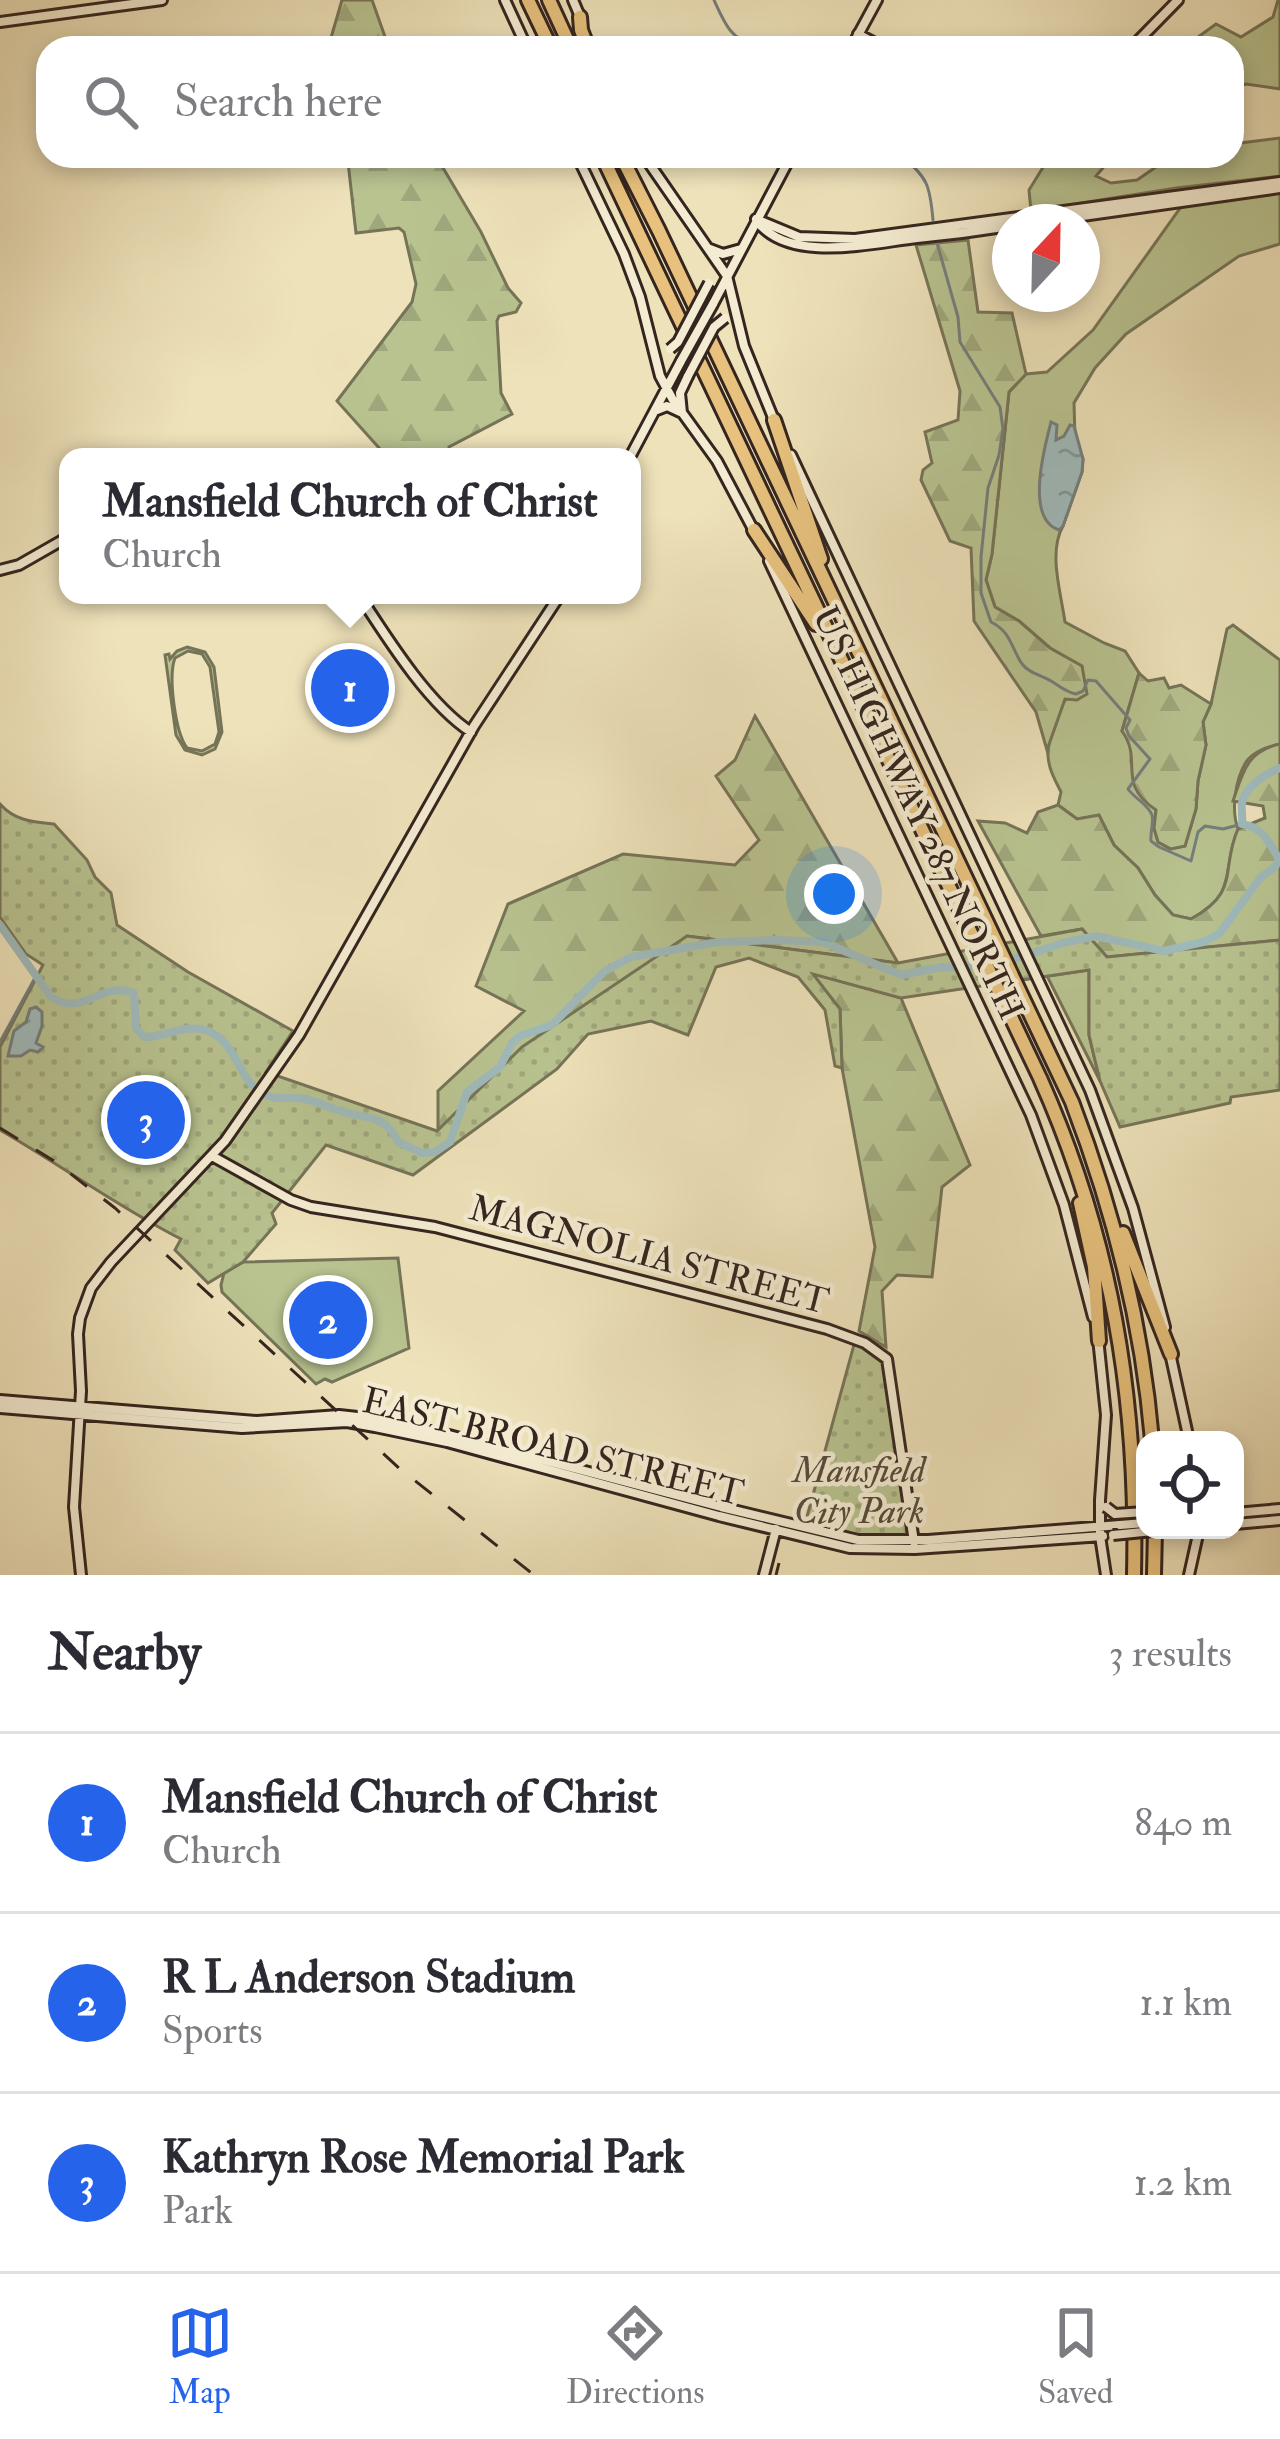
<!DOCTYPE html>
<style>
body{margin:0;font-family:"IM FELL Double Pica",serif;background:#f2f2f3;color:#2b2b33}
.controls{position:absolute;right:36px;bottom:36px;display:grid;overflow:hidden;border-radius:24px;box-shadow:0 6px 18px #0003}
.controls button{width:108px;height:108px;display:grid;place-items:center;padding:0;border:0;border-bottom:3px solid #e1e1e2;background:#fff;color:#2b2b33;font:60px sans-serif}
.compass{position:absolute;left:992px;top:204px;width:108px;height:108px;border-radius:50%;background:#fff;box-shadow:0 6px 18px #0003;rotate:22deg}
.you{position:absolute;left:834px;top:894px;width:42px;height:42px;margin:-30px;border:9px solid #fff;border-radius:50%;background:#1a73e8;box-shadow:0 0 0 18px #1a73e833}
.badge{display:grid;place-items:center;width:78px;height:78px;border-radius:50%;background:#2563eb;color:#fff;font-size:39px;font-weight:700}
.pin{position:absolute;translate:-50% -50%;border:6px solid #fff;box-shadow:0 3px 12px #0006}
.popup{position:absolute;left:59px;top:448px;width:582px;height:156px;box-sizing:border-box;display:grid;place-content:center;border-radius:24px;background:#fff;filter:drop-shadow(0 3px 9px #0005);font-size:39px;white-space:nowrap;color:#7c7c81}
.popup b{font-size:45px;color:#2b2b33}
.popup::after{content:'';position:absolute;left:50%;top:100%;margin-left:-24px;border:24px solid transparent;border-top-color:#fff}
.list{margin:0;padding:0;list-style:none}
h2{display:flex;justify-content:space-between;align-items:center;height:156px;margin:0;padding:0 48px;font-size:51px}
h2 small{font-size:39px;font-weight:400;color:#7c7c81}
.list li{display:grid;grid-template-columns:78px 1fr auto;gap:36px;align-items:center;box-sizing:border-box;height:180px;padding:0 48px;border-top:3px solid #e1e1e2}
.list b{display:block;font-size:45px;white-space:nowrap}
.list p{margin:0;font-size:39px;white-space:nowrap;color:#7c7c81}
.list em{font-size:39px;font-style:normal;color:#7c7c81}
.icon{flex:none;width:66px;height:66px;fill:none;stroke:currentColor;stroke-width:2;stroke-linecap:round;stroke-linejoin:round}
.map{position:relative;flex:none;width:1280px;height:1575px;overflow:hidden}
.search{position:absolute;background:#fff;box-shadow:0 6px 18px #0003;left:36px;right:36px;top:36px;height:132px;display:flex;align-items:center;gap:30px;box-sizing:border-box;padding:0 42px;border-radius:36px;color:#7c7c81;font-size:45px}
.sheet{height:696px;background:#fff}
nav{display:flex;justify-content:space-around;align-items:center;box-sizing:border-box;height:168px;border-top:3px solid #e1e1e2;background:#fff;font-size:33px;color:#7c7c81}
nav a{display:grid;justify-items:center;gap:6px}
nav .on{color:#2563eb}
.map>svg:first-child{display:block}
</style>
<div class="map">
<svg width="1280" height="1575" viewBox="0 0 1280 1575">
<defs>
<pattern id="forest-firs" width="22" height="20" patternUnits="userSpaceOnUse" patternTransform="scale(3)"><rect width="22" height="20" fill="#b8c390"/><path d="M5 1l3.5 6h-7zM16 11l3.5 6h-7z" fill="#9fa77c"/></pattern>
<pattern id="park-dots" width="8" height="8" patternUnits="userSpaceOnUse" patternTransform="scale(3)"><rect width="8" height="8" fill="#b8c390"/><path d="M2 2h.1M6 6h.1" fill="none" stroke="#9fa77c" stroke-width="1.8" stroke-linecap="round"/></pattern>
<pattern id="water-ripples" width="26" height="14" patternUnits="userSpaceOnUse" patternTransform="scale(3)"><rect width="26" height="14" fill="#9fbabb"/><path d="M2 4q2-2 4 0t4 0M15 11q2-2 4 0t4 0" fill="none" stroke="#829797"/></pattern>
</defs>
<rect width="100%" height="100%" fill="#eee2ba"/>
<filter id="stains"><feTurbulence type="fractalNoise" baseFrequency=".00167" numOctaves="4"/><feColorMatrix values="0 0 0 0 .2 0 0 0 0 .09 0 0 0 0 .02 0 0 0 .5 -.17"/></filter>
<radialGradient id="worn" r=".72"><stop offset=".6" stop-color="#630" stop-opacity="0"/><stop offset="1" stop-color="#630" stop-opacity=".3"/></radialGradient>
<path fill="#b8c390" stroke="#767458" stroke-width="3" fill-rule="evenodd" d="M 1278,0 L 1280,0 L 1280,89 L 1246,84 L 1232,88 L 1232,48 L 1183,48 L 1216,24 L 1241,37 L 1273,17 Z
M 1280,138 L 1280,176 L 1176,188 L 1031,211 L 1029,190 L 1050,156 L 1113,156 L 1096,176 L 1111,183 L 1137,180 L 1172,156 L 1232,156 L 1232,144 Z
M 1280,192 L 1280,244 L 1239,256 L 1126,334 L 1095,368 L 1074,403 L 1075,438 L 1083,459 L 1082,472 L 1063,526 C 1048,552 1061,593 1065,622 L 1104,643 L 1125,651 L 1139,673 L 1122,731 L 1132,744 L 1131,762 L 1156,810 L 1154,828 L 1158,842 L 1170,849 L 1185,846 L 1196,809 L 1198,781 L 1206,745 L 1203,722 L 1211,704 L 1227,629 L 1233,625 L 1280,660 L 1280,744 C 1268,747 1253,751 1246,762 C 1235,780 1231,810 1238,829 C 1220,870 1241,892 1191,919 L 1173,915 L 1155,895 L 1138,868 L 1114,845 L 1099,816 L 1077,819 L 1058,805 L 1061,792 C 1055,780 1049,770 1048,756 C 1047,730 1070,690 1082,667 L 1050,648 L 1019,621 L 995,607 L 986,580 L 992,554 L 1009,392 L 1026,374 L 1047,372 L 1093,330 L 1181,207 Z
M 187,647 L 205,652 L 214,667 L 222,732 L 215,749 L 202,755 L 185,750 L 176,735 L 165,655 L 169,654 L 170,659 L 177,651 ZM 188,651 L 202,654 L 210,667 L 219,732 L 215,744 L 202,751 L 187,748 C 175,732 168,676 175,658 Z
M 1089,970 L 1089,1035 L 1100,1081 L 1047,976 Z
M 398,1258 L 409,1348 L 332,1382 L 325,1379 L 316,1384 L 222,1292 L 221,1285 L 224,1273 L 243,1262 Z"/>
<path fill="url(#forest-firs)" stroke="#767458" stroke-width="3" d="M 342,0 L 372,0 L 389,48 L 328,48 Z
M 341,156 L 436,156 L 481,232 L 508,288 L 521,303 L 516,312 L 499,316 L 497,321 L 501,393 L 512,414 L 449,447 L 449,457 L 379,457 L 376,453 L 380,449 L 337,401 L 412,302 L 416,284 L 404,232 L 399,228 L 356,233 L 348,162 Z
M 968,240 L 978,312 L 1012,313 L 1026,374 L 1009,392 L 992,554 L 986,580 L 995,607 L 1019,621 L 1050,648 L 1082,666 L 1087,694 L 1077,700 L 1065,699 L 1047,750 L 1036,712 L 974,621 L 971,548 L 950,541 L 921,480 L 923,470 L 932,463 L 925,432 L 958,420 L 960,391 L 916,245 Z
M 1139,673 L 1148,681 L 1164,678 L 1169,688 L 1181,685 L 1211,704 L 1203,722 L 1206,745 L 1198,781 L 1196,809 L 1185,846 L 1171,849 L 1158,842 L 1154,828 L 1156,810 C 1115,782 1144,762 1122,731 Z
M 755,716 L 898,963 L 687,936 L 438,1131 L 438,1091 L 524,1011 L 476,986 L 508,904 L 623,854 L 735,865 L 759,840 L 716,776 L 735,760 Z
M 1280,744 L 1280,940 L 1107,957 L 1082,929 L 1041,936 L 978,821 L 1005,823 L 1027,833 L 1038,812 L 1058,805 L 1077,819 L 1099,815 L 1114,845 L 1138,868 L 1155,895 L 1173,915 L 1191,919 C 1241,892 1220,870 1238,829 L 1265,818 L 1263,806 L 1233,801 C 1243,772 1247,751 1280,744 Z
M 811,973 L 901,998 L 970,1165 L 942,1187 L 932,1277 L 897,1275 L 882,1291 L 886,1347 L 859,1331 L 875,1247 L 842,1068 L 840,1009 Z"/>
<path fill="url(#park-dots)" stroke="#767458" stroke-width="3" d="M 0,804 C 15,821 33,822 54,824 L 87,860 L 95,877 L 111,893 L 117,925 L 188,972 L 293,1031 L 266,1072 L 437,1131 L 522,1047 L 687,936 L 898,963 L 1082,929 L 1107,957 L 1280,940 L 1280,1090 L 1231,1097 L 1230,1103 L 1120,1127 L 1100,1081 L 1089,1035 L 1089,970 L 901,998 L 813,974 L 840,1009 L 842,1068 L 835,1066 L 825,1010 L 798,977 L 749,958 L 716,967 L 688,1035 L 651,1021 L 588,1034 L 557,1069 L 413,1175 L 326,1145 L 272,1213 L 276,1224 L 243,1262 L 208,1283 L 175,1250 L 181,1239 C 118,1207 61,1165 0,1130 L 0,1047 L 43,965 L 26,954 L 0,917 Z
M 855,1341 L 885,1360 L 901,1490 L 910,1489 L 916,1534 L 910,1536 L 864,1536 L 805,1524 Z"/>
<path fill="url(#water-ripples)" stroke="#757e7d" stroke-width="3" d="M 1051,422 L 1057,425 L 1056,440 L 1064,436 L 1070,425 L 1074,426 L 1083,459 L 1082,472 L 1063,526 L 1059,530 C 1025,519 1044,449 1051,422 Z
M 36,1007 L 42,1012 L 42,1026 L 36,1043 L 43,1047 L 38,1052 L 30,1050 L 21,1056 L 8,1056 L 14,1031 L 26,1022 L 30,1009 Z"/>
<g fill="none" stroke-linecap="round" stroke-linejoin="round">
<path stroke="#757e7d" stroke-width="3" d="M 714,0 C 725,24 729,36 755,48
M 902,156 C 928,178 930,186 933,220
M 937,243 L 958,317 L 960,342 L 1000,407 L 1003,429 L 999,455 L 988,488 L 981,557 L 981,593 L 991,622 C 1009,631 1010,643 1019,659 C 1026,673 1039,674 1051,681 C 1060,686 1064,691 1076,694 L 1083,691 L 1088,680 L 1096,681 L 1130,720 L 1126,728 L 1129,736 L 1150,759 L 1128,789 C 1134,798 1148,804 1152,815 C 1154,822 1150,833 1151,841 L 1159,847 L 1191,861 L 1198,832 L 1205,826 L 1223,829 L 1242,824
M 0,1042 L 36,976"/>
<path stroke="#9fbabb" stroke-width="8" d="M 0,925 L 51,997 C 85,1018 100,980 134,993 L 136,1028 L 144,1037 C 165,1037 187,1023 208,1031 C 238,1043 237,1079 263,1094 C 279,1102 293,1095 309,1100 C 321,1103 332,1109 344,1112 C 370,1120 384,1114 398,1142 L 422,1153 L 435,1152 L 450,1142 L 467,1092 L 500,1067 L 512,1043 L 520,1036 L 552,1025 L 605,971 L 631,957 L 718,942 L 778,940 L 823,942 L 901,975 L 937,968 L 995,965 L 1067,942 L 1096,936 L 1164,951 L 1203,942 L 1219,934 L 1261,877 L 1275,867 L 1279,859 C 1269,843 1263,827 1242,824 C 1243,817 1241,810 1242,803 C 1245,787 1266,773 1280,768"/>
<g stroke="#35251f" stroke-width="14">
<path id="secondary" d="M 505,0 L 527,48
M 573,0 L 581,19
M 0,22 L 162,0
M 858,34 L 884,48
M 851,48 L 877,0
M 1131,48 L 1178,0
M 577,156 L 624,254 L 640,297 L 660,376 L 673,400 L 717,461 L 754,531
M 644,156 L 727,276 L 744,346 L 774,420
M 756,219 L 799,237 L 855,239 L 1280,182
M 757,221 C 789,264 872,243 917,238 C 948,235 979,231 1010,226
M 1040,222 L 1280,188
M 710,249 L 723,254 L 741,249
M 713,304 L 791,156
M 657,410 L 667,406 L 682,413 L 680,393 L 688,376
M 791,455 L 1090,1090 L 1133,1208 L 1165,1327
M 630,457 L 681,361
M 769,561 L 1031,1115 L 1064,1205 L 1093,1317
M 0,570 L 19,565 L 68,537
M 359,595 C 387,638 428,704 471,732
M 212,1156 L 291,1200 L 311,1207 L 435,1227 L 827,1329 L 865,1343 L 887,1359 L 914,1542
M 1098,1338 L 1106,1415 L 1100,1500 L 1100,1536 L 1106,1575
M 1170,1353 L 1189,1440
M 0,1400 L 257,1421 L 339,1415 L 376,1419 L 449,1435 L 721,1507 L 858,1540 L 928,1540 L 1120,1525
M 0,1408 L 242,1428 L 347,1422 L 375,1427 L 447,1442 L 719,1516 L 850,1548 L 915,1549 L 1103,1536
M 1235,1513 L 1280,1509
M 1235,1524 L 1280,1520
M 81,1575 L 74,1507 L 81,1391 L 78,1334 L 80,1318 L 91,1288 L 111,1262 L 225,1141 L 299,1035 L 474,726 L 560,595
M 764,1575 L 776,1529
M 1189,1575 L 1199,1530"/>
</g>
<g stroke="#35251f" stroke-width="18">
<path id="highway" d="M 528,0 L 551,48
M 549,0 L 571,48
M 580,17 L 581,30 L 588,48
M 602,156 L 1040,1078 C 1112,1239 1138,1400 1134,1575
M 621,156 L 659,231 L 1072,1102 C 1114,1212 1142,1323 1152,1440
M 774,420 L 821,559
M 754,530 L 816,624
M 1080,1203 L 1094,1267 L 1099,1341
M 1123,1233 L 1171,1354
M 1154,1575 L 1155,1530"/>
</g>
<use href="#secondary" stroke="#f4ecd2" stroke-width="8"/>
<use href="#highway" stroke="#e7c17d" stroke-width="12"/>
<path stroke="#35251f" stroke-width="3" stroke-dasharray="21 21" stroke-linecap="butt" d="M 0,1128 L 54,1161 L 115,1208 L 399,1468 L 534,1575
M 776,1575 L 779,1563"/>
<g stroke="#35251f" stroke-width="14" stroke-linecap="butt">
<path id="secondary-bridge" d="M 670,349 L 678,342 L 709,283
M 681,361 L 713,304
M 688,376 L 714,327 L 725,318
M 1106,1507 L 1115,1514 L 1145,1512
M 1120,1525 L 1145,1523
M 1113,1535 L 1163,1530"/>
</g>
<use href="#secondary-bridge" stroke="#f4ecd2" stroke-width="8"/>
</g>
<g text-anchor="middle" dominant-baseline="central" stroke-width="9" stroke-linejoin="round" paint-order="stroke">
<g font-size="36" fill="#35251f" stroke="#f4ecd2">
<text transform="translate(918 813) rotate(65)">US HIGHWAY 287 NORTH</text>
<text transform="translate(649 1255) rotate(15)">MAGNOLIA STREET</text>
<text transform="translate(553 1447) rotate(14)">EAST BROAD STREET</text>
</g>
<g font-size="36" font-style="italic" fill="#564c3b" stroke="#f4ecd2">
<text x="859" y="1470">Mansfield<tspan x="859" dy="41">City Park</tspan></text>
</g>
</g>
<rect width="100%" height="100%" filter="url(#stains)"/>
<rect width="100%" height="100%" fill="url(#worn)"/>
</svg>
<div class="controls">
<button><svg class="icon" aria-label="locate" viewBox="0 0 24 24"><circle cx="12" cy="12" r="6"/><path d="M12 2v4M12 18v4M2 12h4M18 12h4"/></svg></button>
</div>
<svg class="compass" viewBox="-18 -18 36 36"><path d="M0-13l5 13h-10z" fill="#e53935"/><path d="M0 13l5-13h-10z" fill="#7c7c81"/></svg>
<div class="you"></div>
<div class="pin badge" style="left:350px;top:688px">1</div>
<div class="popup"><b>Mansfield Church of Christ</b>Church</div>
<div class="pin badge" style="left:328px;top:1320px">2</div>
<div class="pin badge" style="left:146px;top:1120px">3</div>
<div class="search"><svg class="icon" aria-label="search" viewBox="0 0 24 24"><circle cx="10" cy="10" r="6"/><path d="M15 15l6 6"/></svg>Search here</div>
</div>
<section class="sheet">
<h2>Nearby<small>3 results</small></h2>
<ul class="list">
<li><span class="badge">1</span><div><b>Mansfield Church of Christ</b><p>Church</p></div><em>840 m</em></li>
<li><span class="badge">2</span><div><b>R L Anderson Stadium</b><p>Sports</p></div><em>1.1 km</em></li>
<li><span class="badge">3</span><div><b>Kathryn Rose Memorial Park</b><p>Park</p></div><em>1.2 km</em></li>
</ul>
</section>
<nav>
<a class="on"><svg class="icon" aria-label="map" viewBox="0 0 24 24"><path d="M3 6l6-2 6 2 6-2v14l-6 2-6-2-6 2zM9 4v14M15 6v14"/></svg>Map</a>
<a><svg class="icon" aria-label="directions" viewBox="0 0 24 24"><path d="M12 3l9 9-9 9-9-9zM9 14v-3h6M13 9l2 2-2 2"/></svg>Directions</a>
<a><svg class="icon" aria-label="saved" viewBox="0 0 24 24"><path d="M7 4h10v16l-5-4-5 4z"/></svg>Saved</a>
</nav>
